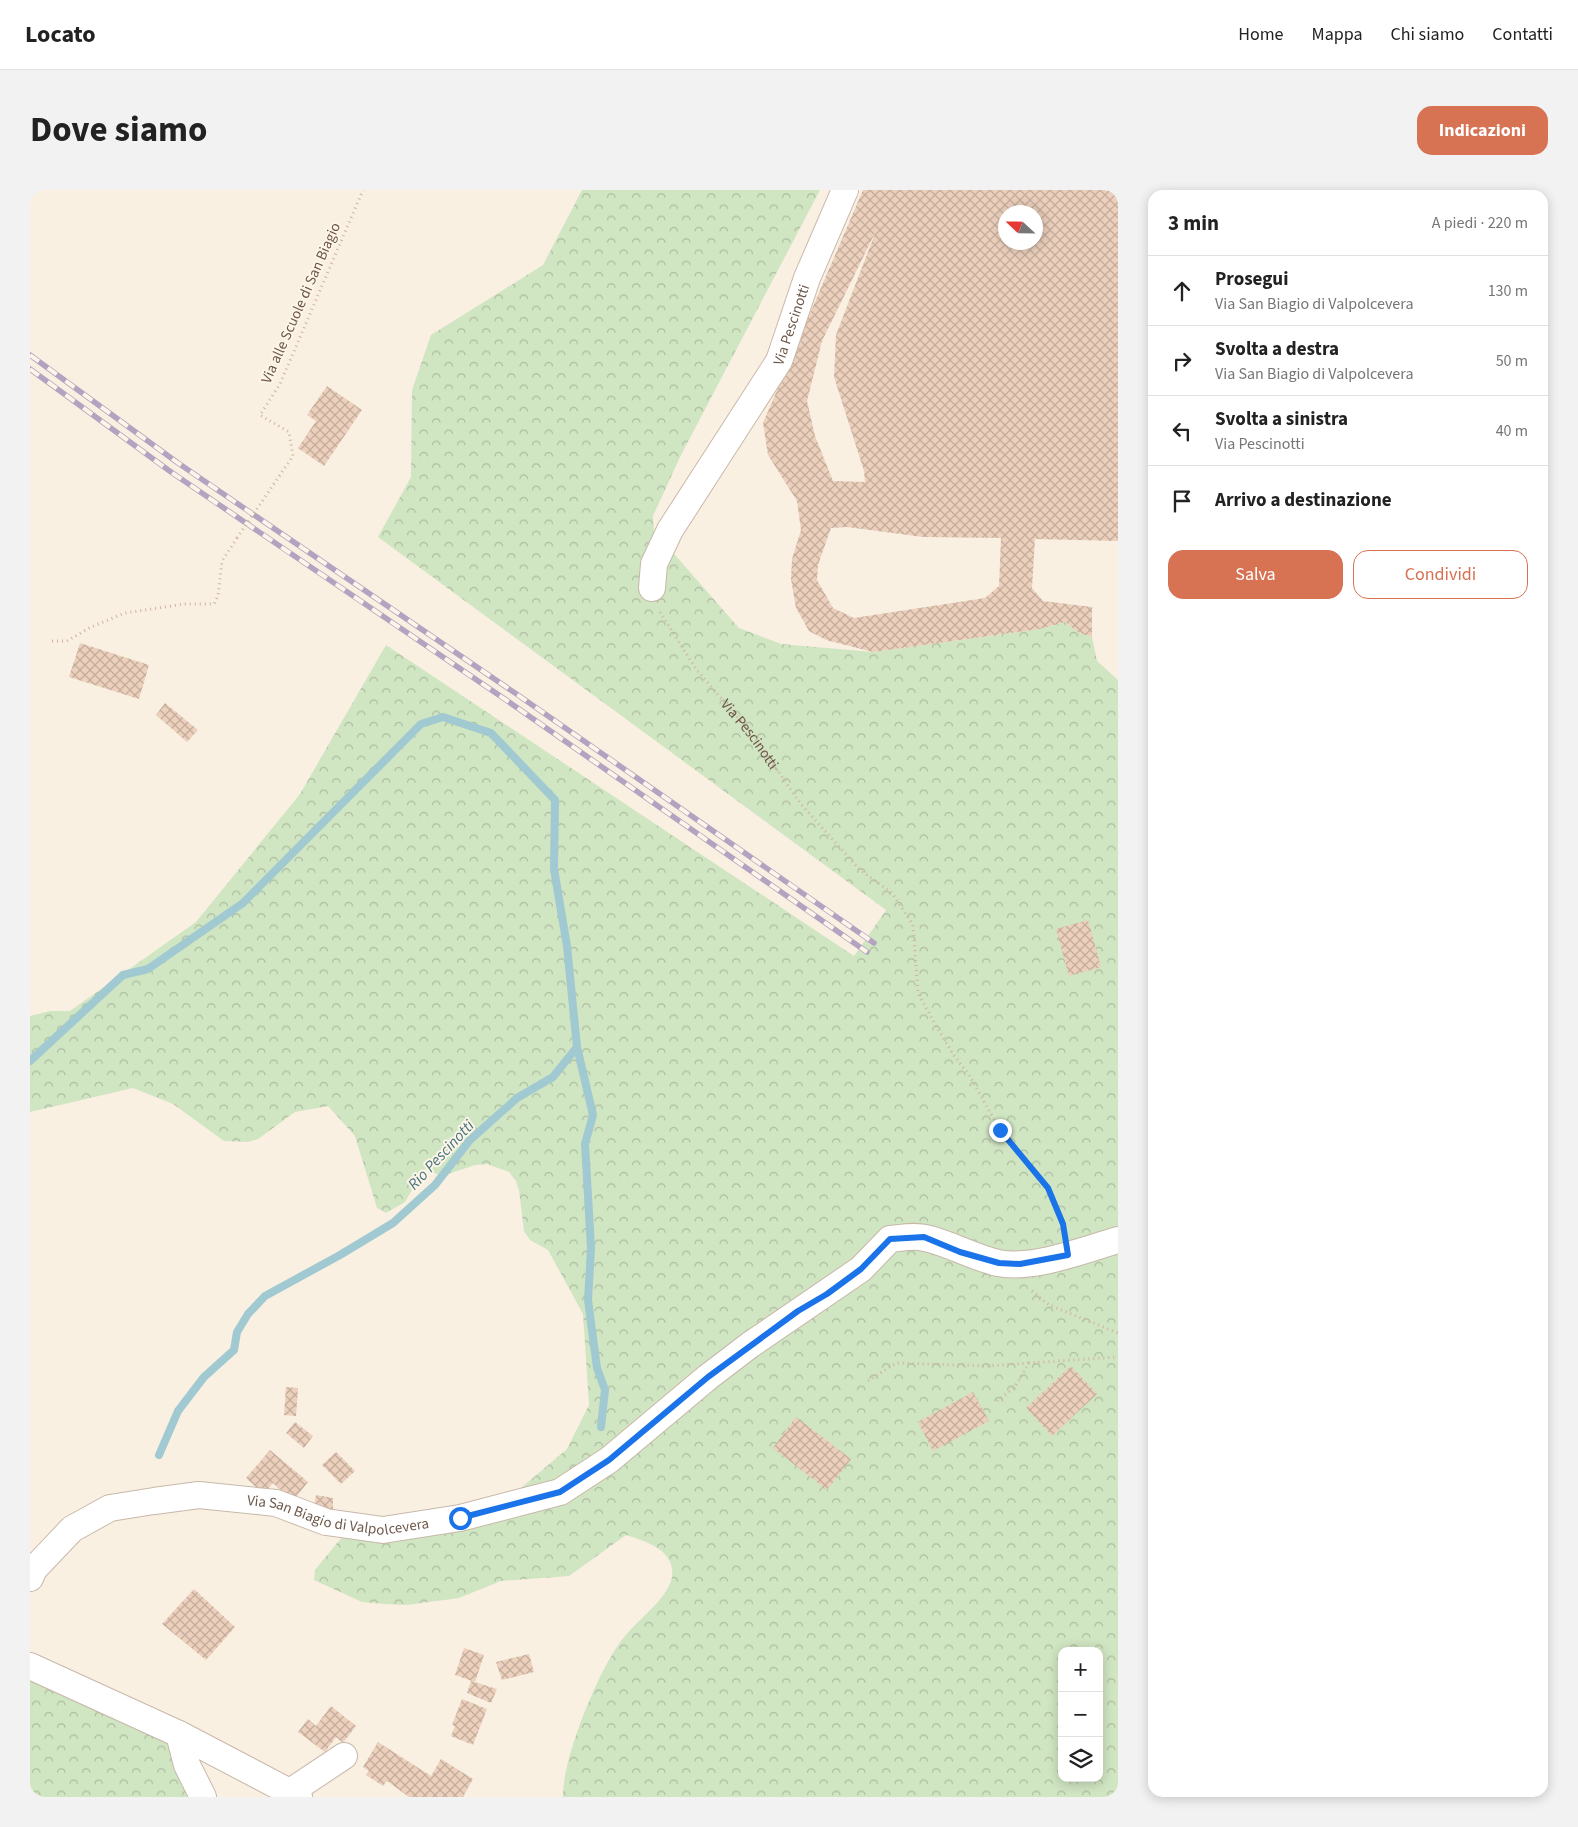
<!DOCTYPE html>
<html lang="it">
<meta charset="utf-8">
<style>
body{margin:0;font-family:"Source Sans 3",sans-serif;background:#f2f2f2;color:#222}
.controls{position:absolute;right:15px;bottom:15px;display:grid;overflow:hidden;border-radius:10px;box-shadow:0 2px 12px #0003}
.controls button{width:45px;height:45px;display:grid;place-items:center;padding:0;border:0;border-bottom:1px solid #e0e0e0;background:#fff;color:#222;font:25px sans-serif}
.compass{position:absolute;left:968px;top:15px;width:45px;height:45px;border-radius:50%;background:#fff;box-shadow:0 2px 12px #0003;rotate:292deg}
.stop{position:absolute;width:15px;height:15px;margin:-11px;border:4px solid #1a73e8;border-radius:50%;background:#fff}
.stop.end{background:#1a73e8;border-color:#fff;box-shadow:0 1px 5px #0008}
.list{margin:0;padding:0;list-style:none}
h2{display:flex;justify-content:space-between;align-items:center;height:65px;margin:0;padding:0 20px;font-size:21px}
h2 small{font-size:16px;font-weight:400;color:#767676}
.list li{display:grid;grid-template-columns:32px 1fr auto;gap:15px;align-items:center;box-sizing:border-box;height:70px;padding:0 20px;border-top:1px solid #e0e0e0}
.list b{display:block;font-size:19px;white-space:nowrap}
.list p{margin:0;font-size:16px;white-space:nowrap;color:#767676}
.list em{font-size:16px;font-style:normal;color:#767676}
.actions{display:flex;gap:10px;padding:15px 20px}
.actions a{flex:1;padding:11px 0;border:1px solid #d77253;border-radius:15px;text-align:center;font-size:18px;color:#d77253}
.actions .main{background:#d77253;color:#fff}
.icon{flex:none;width:28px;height:28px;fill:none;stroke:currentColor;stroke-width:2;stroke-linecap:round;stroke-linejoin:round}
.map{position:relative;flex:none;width:1088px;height:1607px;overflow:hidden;border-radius:15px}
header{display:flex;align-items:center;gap:30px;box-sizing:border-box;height:70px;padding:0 25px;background:#fff;border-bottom:1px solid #e0e0e0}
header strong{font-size:24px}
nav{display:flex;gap:28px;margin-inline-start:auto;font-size:18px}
.intro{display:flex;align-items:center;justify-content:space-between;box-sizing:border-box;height:120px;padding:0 30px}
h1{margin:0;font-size:35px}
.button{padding:12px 22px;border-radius:15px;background:#d77253;color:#fff;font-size:18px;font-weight:700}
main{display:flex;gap:30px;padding:0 30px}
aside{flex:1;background:#fff;border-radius:15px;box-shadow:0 2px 12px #0003}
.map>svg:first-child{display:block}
</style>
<header>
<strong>Locato</strong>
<nav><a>Home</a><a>Mappa</a><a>Chi siamo</a><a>Contatti</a></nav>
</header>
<div class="intro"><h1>Dove siamo</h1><a class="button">Indicazioni</a></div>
<main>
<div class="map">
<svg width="1088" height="1607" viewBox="0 0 1088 1607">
<defs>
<pattern id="forest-crowns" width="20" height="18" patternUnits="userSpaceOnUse" patternTransform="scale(1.25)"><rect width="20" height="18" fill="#d0e5c2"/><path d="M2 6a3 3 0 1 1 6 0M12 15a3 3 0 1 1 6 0" fill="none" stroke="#adbca0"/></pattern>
<pattern id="building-cross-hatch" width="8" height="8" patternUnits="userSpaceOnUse" patternTransform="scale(1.25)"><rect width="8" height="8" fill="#ecd0bc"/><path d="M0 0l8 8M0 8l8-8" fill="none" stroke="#c3ac9b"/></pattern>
</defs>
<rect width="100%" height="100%" fill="#f9f0e2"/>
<path fill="url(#forest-crowns)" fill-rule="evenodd" d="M 552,0 L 790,0 L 651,265 L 623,326 L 624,341 L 709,438 L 751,454 L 843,462 L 1010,439 L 1035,432 L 1049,443 L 1062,447 L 1067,471 L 1088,490 L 1088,1607 L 533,1607 C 532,1569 570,1475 595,1446 C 608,1430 639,1407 642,1387 C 646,1360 615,1351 596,1345 L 539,1386 L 471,1391 L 429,1408 L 377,1415 L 355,1414 L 332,1412 L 284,1390 L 285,1380 L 312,1347 L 454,1334 L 491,1298 L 537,1259 L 559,1215 L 553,1124 L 518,1060 L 500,1050 L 494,1041 L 489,1000 L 486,991 L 479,982 L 457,974 L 445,975 L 412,986 L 394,979 L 375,1012 L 356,1023 L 347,1018 L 325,946 L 298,916 L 265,922 L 228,949 L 218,952 L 194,951 L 143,914 L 103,898 L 0,922 L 0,826 L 20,821 L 40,821 L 166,732 L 270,604 L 356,455 L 824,766 L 856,720 L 348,347 L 381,287 L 382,200 L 401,145 L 513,75 ZM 1032,1461 L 1069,1461 L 1069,1588 L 1032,1588 Z
M 0,1485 L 122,1529 L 151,1572 L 167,1607 L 0,1607 Z"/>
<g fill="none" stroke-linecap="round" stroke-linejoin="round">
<path stroke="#a0c9d1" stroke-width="8" d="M 547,857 L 563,925 L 555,954 L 561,1058 L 558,1110 L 567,1178 L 575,1200 L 571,1237
M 0,871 L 93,785 L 118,779 L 213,713 L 391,534 L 413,527 L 461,543 L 525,610 L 524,679 L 537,756 L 547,857 L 523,887 L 487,908 L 440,950 L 405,995 L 363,1033 L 310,1065 L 235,1106 L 218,1124 L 207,1142 L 204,1160 L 174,1187 L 148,1221 L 129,1265"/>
</g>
<path fill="url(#building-cross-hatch)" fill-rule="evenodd" d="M 833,0 L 1088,0 L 1088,351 L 1005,349 L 1002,398 L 1013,411 L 1062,417 L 1062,447 L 1049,443 L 1035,432 L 1010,439 L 843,462 L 796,450 L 779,441 L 766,418 L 761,389 L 762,369 L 771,340 L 767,311 L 738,265 L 733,233 ZM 976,22 L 1006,22 L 1006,52 L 976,52 ZM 846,41 L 806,145 L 804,187 L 834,281 L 835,292 L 803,291 L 785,246 L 777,211 L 792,151 ZM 817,337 L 893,347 L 971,348 L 969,396 L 955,408 L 824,428 L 803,418 L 787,390 L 788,375 L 801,338 Z
M 297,196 L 332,220 L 294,276 L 268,258 L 286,231 L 277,225 Z
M 50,453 L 119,475 L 109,509 L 39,487 Z
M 135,513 L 168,540 L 157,552 L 126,525 Z
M 1058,730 L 1071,777 L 1039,786 L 1026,739 Z
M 1041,1176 L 1067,1204 L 1022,1246 L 996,1218 Z
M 256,1197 L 268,1198 L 266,1226 L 254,1225 Z
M 943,1202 L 959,1231 L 903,1261 L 888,1232 Z
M 766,1227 L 821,1269 L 797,1300 L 743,1258 Z
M 265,1232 L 283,1246 L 274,1258 L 256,1243 Z
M 240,1260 L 278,1292 L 263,1311 L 243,1293 L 234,1304 L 216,1288 Z
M 306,1262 L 325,1281 L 311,1294 L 292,1275 Z
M 286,1305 L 303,1308 L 303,1325 L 283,1321 Z
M 164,1399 L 205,1437 L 176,1470 L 132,1434 Z
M 434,1458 L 454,1465 L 445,1492 L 425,1485 Z
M 499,1464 L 504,1482 L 472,1490 L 466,1472 Z
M 441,1491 L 467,1499 L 461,1513 L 437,1503 Z
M 432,1509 L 457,1519 L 443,1555 L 421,1546 L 425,1536 L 422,1535 Z
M 301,1516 L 326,1536 L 313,1553 L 306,1547 L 295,1562 L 268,1542 L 278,1529 L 286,1536 Z
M 348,1552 L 401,1586 L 411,1569 L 443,1589 L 433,1607 L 379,1607 L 357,1591 L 353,1596 L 336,1585 L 339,1581 L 333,1577 Z"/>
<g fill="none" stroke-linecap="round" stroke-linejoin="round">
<g stroke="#c8b8aa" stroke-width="28">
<g id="minor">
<path id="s2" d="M 622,398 L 624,374 L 640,340 L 749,171 L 777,88 L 815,0"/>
<path id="s3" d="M 0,1388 L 4,1379 L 42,1339 L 80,1318 L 124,1311 L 169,1305 L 246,1313 L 296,1332 L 353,1340 L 430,1328 L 530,1302 L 579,1270 L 678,1187 L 720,1155 L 831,1079 L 860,1049 C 871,1048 885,1045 895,1048 C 919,1053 942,1067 968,1073 C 1003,1080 1054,1060 1088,1050"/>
<path d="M 0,1476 L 149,1544 L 269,1607"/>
<path d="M 149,1544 L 157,1575 L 173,1607"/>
<path d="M 260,1602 L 314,1566"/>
</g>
</g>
<g stroke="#d0b3a0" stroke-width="3" stroke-dasharray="1 4" stroke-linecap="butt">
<path d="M 252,282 L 263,266 L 259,242 L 230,225 L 250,194 L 333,0"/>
<path id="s1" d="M 630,422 L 666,479 L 722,544 L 770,613 L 830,680 L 862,703 L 883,735 L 888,803 L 906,836 L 923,864 L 939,885 L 970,940 L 1018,997 L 1034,1041"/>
<path d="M 22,451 L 37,451 L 61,437 L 95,423 L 154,414 L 184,414 L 188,406 L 192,371 L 207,348"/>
<path d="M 1002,1101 L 1019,1115 L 1088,1143"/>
<path d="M 838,1191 L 866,1173 L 958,1176 L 999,1173"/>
<path d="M 967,1211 L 984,1198 L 999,1173 L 1088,1167"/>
</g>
<use href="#minor" stroke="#fff" stroke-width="26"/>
<g stroke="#b3a3c1" stroke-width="5.5">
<path id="rail" d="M 0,165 L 148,273 L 485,503 L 844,753
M 0,179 L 141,282 L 479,512 L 837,762"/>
</g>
<use href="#rail" stroke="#fdf5e7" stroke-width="4" stroke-dasharray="11" stroke-linecap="butt"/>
<path stroke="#d0b3a0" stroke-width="3" stroke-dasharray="1 4" stroke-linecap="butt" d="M 207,348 L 252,282"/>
</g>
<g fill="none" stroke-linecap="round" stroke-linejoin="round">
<path stroke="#1a73e8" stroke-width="6" d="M 430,1328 L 530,1302 L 579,1270 L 678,1187 L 768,1121 L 797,1104 L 831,1079 L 860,1049 L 894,1047 L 930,1062 L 969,1073 L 990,1074 L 1038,1065 L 1033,1034 L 1018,998 L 970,940"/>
</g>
<g text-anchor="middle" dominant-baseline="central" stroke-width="4" stroke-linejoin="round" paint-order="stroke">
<g font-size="15" fill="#6e584b" stroke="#fdf5e7">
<text transform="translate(271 113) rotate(-66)">Via alle Scuole di San Biagio</text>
<text stroke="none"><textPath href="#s2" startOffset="301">Via Pescinotti</textPath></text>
<text stroke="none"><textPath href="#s1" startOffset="152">Via Pescinotti</textPath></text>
<text stroke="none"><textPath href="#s3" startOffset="340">Via San Biagio di Valpolcevera</textPath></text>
</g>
<g font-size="16" font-style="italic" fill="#477580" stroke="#fdf5e7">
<text transform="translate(411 965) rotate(-47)">Rio Pescinotti</text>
</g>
</g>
</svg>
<div class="controls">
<button>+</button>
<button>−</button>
<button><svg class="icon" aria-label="layers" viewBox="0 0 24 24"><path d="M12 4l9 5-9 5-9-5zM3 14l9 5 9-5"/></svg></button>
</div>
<svg class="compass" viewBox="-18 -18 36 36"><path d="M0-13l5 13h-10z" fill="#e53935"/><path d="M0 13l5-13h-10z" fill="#767676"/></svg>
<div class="stop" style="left:430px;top:1328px"></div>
<div class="stop end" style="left:970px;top:940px"></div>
</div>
<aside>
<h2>3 min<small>A piedi · 220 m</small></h2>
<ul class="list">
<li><svg class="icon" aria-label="ahead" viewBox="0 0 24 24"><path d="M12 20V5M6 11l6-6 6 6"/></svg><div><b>Prosegui</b><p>Via San Biagio di Valpolcevera</p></div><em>130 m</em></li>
<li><svg class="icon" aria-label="right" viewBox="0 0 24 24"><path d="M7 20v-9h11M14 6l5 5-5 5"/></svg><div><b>Svolta a destra</b><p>Via San Biagio di Valpolcevera</p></div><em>50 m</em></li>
<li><svg class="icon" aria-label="left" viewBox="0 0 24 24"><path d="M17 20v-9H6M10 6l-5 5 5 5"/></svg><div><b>Svolta a sinistra</b><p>Via Pescinotti</p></div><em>40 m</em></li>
<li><svg class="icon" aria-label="arrive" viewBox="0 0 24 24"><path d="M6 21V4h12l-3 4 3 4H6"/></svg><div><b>Arrivo a destinazione</b></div></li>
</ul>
<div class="actions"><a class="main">Salva</a><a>Condividi</a></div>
</aside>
</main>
